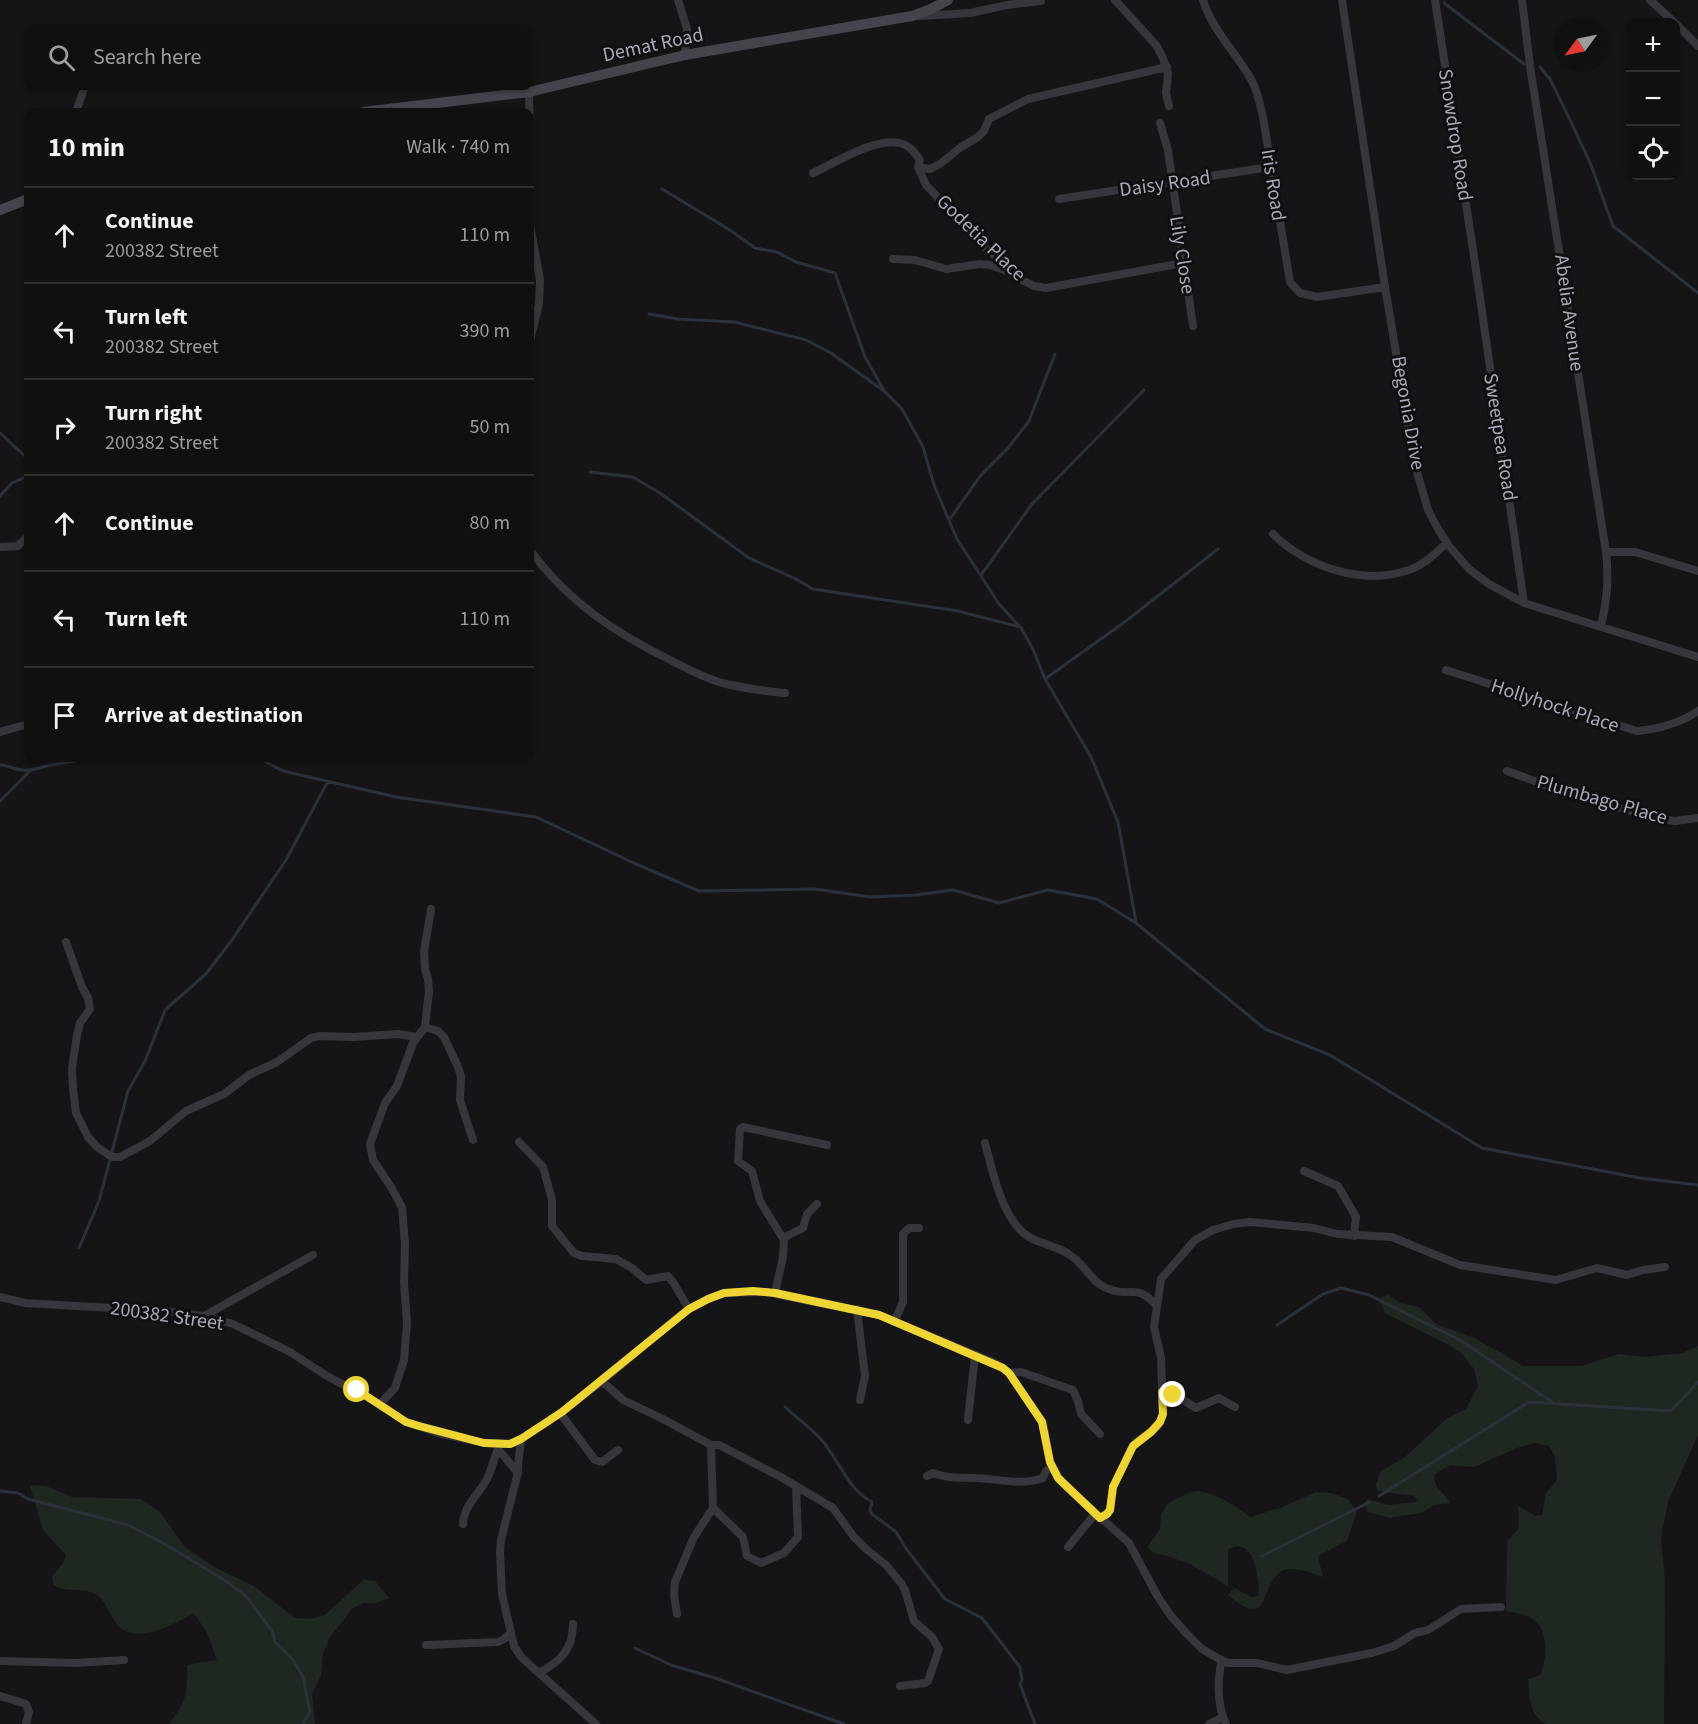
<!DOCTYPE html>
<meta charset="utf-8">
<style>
body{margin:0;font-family:"Source Sans 3",sans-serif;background:#19191a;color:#f1f3f6}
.controls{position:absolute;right:18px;top:18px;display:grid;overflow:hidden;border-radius:12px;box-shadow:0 2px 4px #0004}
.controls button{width:54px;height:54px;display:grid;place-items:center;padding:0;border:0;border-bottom:2px solid #303031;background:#101011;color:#f1f3f6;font:30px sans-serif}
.compass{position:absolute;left:1554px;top:18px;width:54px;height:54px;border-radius:50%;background:#101011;box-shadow:0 2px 4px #0004;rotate:237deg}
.stop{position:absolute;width:18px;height:18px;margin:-14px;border:4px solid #efd534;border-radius:50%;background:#fff}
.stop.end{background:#efd534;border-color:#fff;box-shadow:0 2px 6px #0008}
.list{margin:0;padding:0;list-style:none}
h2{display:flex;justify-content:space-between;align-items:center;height:78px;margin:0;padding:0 24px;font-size:26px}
h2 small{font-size:20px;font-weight:400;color:#9c9d9f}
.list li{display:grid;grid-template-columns:39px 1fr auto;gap:18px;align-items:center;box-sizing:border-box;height:96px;padding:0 24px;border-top:2px solid #303031}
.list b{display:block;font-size:22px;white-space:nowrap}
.list p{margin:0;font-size:20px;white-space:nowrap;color:#9c9d9f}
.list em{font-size:20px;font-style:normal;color:#9c9d9f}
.icon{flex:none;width:33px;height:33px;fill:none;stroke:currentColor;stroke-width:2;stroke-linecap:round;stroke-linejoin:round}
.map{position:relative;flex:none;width:1698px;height:1724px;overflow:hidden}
.search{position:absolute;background:#101011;box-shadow:0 2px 4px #0004;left:24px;top:24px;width:510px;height:66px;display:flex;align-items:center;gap:15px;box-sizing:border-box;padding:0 21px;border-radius:12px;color:#9c9d9f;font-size:22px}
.panel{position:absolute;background:#101011;box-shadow:0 2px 4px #0004;left:24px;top:108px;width:510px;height:654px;border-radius:12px}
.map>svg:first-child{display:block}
</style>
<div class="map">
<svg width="1698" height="1724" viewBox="0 0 1698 1724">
<rect width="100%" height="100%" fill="#151517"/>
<path fill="#1f2721" d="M 1388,1295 L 1400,1303 L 1419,1307 L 1436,1324 L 1476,1339 L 1524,1366 L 1581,1366 L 1619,1354 L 1645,1357 L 1682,1353 L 1698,1346 L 1698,1435 L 1668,1502 L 1661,1539 L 1665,1580 L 1664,1724 L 1546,1724 C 1528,1713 1530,1698 1528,1679 L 1540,1675 C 1547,1660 1549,1631 1534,1620 C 1526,1614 1516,1613 1506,1611 L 1507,1541 L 1519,1528 L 1518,1506 L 1536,1516 L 1542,1515 L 1546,1493 L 1557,1480 L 1555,1456 L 1549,1446 L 1535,1443 L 1517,1448 L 1474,1467 L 1450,1465 L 1435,1474 C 1431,1487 1445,1492 1450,1503 L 1434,1505 L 1421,1513 L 1390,1518 L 1368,1512 L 1364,1503 L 1368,1499 L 1389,1505 L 1416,1502 L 1417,1500 L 1414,1496 L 1378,1491 L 1376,1485 L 1380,1472 L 1404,1458 L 1446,1419 L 1466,1409 L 1478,1386 L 1474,1369 L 1461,1353 L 1449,1345 L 1385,1313 L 1379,1298 Z
M 37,1485 L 46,1486 L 72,1497 L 141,1499 L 160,1512 L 185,1547 L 216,1568 L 254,1586 L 295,1618 L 311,1619 L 325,1615 L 364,1579 L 375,1581 L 389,1598 L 376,1603 L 363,1603 L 352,1609 L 330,1637 L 323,1654 L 321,1675 L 312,1694 L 315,1724 L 169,1724 C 187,1701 187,1693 187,1665 L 217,1660 L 207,1633 L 194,1613 C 175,1624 134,1647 116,1623 C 110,1615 106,1602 98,1596 C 86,1586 66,1594 54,1585 L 52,1576 L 64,1562 L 66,1555 L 43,1530 L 30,1486 Z
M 1197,1491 C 1216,1493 1236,1506 1250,1517 L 1280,1508 L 1316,1492 L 1331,1493 L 1348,1499 L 1357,1511 L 1347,1541 L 1318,1556 L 1323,1577 C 1308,1572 1286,1561 1275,1577 C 1268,1586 1266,1597 1260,1607 C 1247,1613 1238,1602 1228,1595 L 1234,1588 L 1252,1597 L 1258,1596 C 1260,1585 1256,1556 1246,1549 C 1243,1547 1240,1547 1237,1546 L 1229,1549 L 1228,1552 L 1228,1586 L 1190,1564 L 1165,1555 L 1157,1554 L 1150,1550 L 1148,1546 L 1160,1529 L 1161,1515 L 1168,1503 L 1188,1493 Z"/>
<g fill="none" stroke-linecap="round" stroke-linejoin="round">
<path stroke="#2b313a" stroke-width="3" d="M 1444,3 L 1524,64
M 1540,67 L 1550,79 L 1573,126 L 1591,165 L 1613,226 L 1698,293
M 662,189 L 730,230 L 755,248 L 777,252 L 796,262 L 835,273 L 865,357 L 885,392 L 902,409 L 923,447 L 934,485 L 957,539 L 999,604 L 1021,628 L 1033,649 L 1045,679 L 1091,757 L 1118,822 L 1136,922
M 649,314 L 678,319 L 734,322 L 806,340 L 831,353 L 884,391
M 0,433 L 28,459
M 590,472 L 633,477 L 660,493 L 749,558 L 794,578 L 813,589 L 958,611 L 1020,627
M 0,496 L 12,483 L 28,476
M 950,519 L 981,475 L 1008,448 L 1029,421 L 1055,354
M 981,575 L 1032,504 L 1144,390
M 1045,679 L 1126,621 L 1218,549
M 258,758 L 283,771 L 396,797 L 536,817 L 636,864 L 699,891 L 815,889 L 870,897 L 916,895 L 953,890 L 999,903 L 1048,890 L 1097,899 L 1136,923 L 1265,1029 L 1330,1055 L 1482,1148 L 1640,1178 L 1698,1185
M 0,765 C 9,765 14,770 23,770 C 32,771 38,768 46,766 C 59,763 72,763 84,758
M 0,801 L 30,771
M 79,1248 L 99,1201 L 128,1091 L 145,1061 L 165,1010 L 206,974 L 232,940 L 286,860 L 328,781
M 1277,1325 L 1323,1294 L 1341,1288 L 1369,1295 L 1460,1340 L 1552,1402
M 785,1407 C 796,1417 809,1427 820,1438 C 839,1459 847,1489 872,1502 L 870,1510 L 872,1514 L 896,1532 L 907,1550 L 945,1599 L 982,1618 L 1020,1667 L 1022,1680 L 1020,1684 L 1035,1724
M 0,1491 L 18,1493 L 28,1499 L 128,1525 L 170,1547 L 226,1581 L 246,1596 L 272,1631 L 275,1642 L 293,1660 L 303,1677 L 310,1712 L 303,1724
M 1379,1496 L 1529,1402 L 1671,1411 L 1698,1382
M 1262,1556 L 1370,1502
M 635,1648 L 671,1665 L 715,1678 L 844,1724"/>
<path stroke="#36363c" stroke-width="8" d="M 678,0 L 687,29 L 685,55
M 1115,0 L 1156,45 L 1163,58 L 1168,74 L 1166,93 L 1169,106
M 1203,0 C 1212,30 1237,54 1252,81 C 1258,92 1260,105 1263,117 L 1290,282 L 1300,293 L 1317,297 L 1385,287
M 1342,0 L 1385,287 L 1414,461 L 1428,510 L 1438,529 L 1449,546 L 1469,569 L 1489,584 L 1524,603 L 1698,657
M 1435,0 L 1476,270 L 1524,603
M 1522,0 L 1530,66 L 1606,552 C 1609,579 1607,600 1601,626
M 1650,0 L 1674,22
M 920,16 L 970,13 L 1007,5 L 1041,1
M 1676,24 L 1698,46
M 529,92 L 530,139
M 76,112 L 85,86
M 1160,123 L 1168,150 L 1193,326
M 918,167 L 930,169 L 940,164 L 961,147 L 978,137 L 984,131 L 989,119 L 1028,99 L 1167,67
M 813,173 C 835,163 878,135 903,144 C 911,147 915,153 920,160 L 918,167 L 926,185 L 984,246 L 1022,280 L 1034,286 L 1046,288 L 1183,263
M 1059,199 L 1270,167
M 530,225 L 540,280 L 539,304 L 530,341
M 893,259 L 915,260 L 946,269 L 980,264 L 990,265 L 1010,272
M 1273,534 C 1307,567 1362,586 1409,570 C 1424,565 1435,553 1447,543
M 0,547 L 18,546 L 28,536
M 530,550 C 567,601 615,633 672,661 C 688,669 704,678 722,683 C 743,688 764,691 785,693
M 1606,552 L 1635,552 L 1698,571
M 1446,670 L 1637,731 C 1658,729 1680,723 1698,711
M 0,732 L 28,724
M 1507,771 L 1554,788 L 1654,818 L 1675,821 L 1698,818
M 66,942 L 82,987 L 88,998 L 90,1009 L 80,1023 L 77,1035 L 72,1068 L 73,1090 L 76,1113 L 88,1137 L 97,1147 L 112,1157 L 120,1157 L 150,1141 L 186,1111 L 224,1094 L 249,1075 L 277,1062 L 311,1038 L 320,1036 L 354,1037 L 398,1034 L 417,1037
M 425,1027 L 438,1031 L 444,1037 L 458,1067 L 461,1077 L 460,1100 L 473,1140
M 519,1142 L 543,1167 L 552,1200 L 552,1226 L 574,1253 L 582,1256 L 616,1259 L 632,1268 L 646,1280 L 668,1276 L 673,1282 L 689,1309
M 985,1143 C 993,1172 1002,1220 1029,1237 C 1043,1245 1062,1247 1074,1258 C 1087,1268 1094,1286 1112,1290 C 1134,1297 1136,1283 1157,1306
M 1304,1171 L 1338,1186 L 1356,1217 L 1354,1236
M 783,1238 L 803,1228 L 807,1214 L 817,1204
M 775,1293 L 783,1257 L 784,1240 L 760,1201 L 752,1171 L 738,1161 L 740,1129 L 743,1127 L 827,1145
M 0,1297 L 25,1303 L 164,1311 L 204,1316 L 233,1324 L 290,1352 L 327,1376 L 380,1404 L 406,1422 L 442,1434 L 484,1443 L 510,1444 L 521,1439 L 562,1412 L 602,1381 L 683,1313 L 708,1299 L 724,1293 L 766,1292 L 879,1315 L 995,1363 L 1009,1373 L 1043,1422 L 1050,1462 L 1063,1484 L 1129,1543 L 1158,1597 L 1171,1616 L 1185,1632 L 1202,1649 L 1219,1659 L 1228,1663 L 1257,1663 L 1287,1670 L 1372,1653 L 1394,1646 L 1415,1633 L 1428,1630 L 1461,1609 L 1501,1607
M 857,1309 L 865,1376 L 860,1400
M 204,1316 L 313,1255
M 895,1320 L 903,1302 L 903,1234 L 909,1228 L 919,1228
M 1009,1373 L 1021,1372 L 1073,1390 L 1078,1401 L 1081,1414 L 1100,1434
M 602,1381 L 623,1400 L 661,1418 L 711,1445 L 719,1445 L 781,1477 L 833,1508 L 854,1537 L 866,1549 L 886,1565 L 901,1583 L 905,1590 L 914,1621 L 932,1637 L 939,1649 L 928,1681 L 925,1683 L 900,1686
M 1162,1392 L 1177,1396 L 1196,1408 L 1219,1398 L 1235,1407
M 380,1404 L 395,1388 L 404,1360 L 407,1323 L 404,1283 L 405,1244 L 402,1207 L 391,1187 L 373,1160 L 370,1144 L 385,1103 L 397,1086 L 413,1043 L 425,1027 L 429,991 L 428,979 L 425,969 L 424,952 L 431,909
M 560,1413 L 595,1460 L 602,1462 L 618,1450
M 968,1420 L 975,1355
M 521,1439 L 517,1476 L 501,1540 L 500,1553 L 502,1594 L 514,1646 L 521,1657 L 596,1724
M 499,1445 L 498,1449 L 518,1473
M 927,1476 L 933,1473 C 948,1479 961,1477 976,1478 C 999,1479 1021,1486 1043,1478 L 1046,1471 L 1052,1467
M 713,1508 L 743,1537 L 747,1556 L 761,1563 L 784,1553 L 798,1537 L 796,1486
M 1100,1518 L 1110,1510 L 1113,1487 L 1131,1450 L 1136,1442 L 1157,1427 L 1163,1414 L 1161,1358 L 1154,1327 L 1161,1279 L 1195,1240 L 1213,1230 L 1234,1224 L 1250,1222 L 1314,1228 L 1337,1234 L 1392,1237 L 1460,1265 L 1556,1280 L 1597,1268 L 1627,1275 L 1643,1270 L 1665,1267
M 463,1524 C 463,1506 481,1492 488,1477 C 492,1468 494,1458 498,1449
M 1068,1547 L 1095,1514
M 677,1614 L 674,1595 L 675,1582 L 694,1537 L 713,1508 L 711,1445
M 426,1645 L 498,1642 L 504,1639 L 511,1632
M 1222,1660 C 1217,1679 1217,1706 1226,1724
M 0,1661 L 76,1663 L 124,1660
M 539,1673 C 561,1661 573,1649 573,1624
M 0,1696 L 26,1704 L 29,1712 L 26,1724
M 1209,1724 L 1223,1717"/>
<path stroke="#44444c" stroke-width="10" d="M 363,112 L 529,92 L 685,55 L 912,16 L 931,9 L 948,0
M 0,210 L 28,199"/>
</g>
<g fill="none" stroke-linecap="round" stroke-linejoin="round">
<path stroke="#efd534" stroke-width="8" d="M 357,1390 L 406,1422 L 419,1426 L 484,1443 L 510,1444 L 521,1439 L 562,1412 L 689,1309 L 708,1299 L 724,1293 L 753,1291 L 775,1293 L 879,1315 L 1003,1368 L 1009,1373 L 1042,1422 L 1050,1462 L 1058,1478 L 1100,1518 L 1107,1514 L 1110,1510 L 1113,1487 L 1133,1446 L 1151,1432 L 1160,1422 L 1163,1414 L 1162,1392 L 1173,1395"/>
</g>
<g text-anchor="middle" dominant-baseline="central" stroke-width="6" stroke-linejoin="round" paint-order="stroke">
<g font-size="20" fill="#a7a9b7" stroke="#101012">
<text transform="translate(653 45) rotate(-12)">Demat Road</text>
<text transform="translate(1455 135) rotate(81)">Snowdrop Road</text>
<text transform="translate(1165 184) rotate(-8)">Daisy Road</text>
<text transform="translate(1273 185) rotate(81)">Iris Road</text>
<text transform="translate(981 238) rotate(44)">Godetia Place</text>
<text transform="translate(1182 255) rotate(81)">Lily Close</text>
<text transform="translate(1569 313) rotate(82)">Abelia Avenue</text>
<text transform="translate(1408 413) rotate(80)">Begonia Drive</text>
<text transform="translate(1500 437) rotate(81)">Sweetpea Road</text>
<text transform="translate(1555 706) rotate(18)">Hollyhock Place</text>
<text transform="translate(1602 800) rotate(16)">Plumbago Place</text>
<text transform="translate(167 1316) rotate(8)">200382 Street</text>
</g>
</g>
</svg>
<div class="controls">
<button>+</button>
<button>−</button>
<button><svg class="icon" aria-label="locate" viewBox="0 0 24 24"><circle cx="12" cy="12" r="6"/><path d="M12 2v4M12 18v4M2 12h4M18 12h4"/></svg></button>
</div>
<svg class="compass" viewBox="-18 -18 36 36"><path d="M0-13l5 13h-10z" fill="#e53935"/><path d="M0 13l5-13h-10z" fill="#9c9d9f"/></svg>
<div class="stop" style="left:357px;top:1390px"></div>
<div class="stop end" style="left:1173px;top:1395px"></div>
<div class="search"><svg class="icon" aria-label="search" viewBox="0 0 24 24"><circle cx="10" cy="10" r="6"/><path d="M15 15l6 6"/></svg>Search here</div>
<section class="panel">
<h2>10 min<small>Walk · 740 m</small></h2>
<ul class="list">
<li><svg class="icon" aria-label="ahead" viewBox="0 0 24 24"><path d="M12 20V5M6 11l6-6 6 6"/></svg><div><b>Continue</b><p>200382 Street</p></div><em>110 m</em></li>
<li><svg class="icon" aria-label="left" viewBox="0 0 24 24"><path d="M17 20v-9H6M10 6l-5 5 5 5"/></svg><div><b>Turn left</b><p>200382 Street</p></div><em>390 m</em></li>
<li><svg class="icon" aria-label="right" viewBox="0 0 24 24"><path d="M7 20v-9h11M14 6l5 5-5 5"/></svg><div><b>Turn right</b><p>200382 Street</p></div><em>50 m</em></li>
<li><svg class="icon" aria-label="ahead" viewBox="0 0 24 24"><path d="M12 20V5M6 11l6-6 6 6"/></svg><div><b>Continue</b></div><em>80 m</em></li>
<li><svg class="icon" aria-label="left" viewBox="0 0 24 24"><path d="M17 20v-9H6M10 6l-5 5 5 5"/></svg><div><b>Turn left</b></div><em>110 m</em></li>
<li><svg class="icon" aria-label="arrive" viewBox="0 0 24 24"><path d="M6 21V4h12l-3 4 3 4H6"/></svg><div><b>Arrive at destination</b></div></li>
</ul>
</section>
</div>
